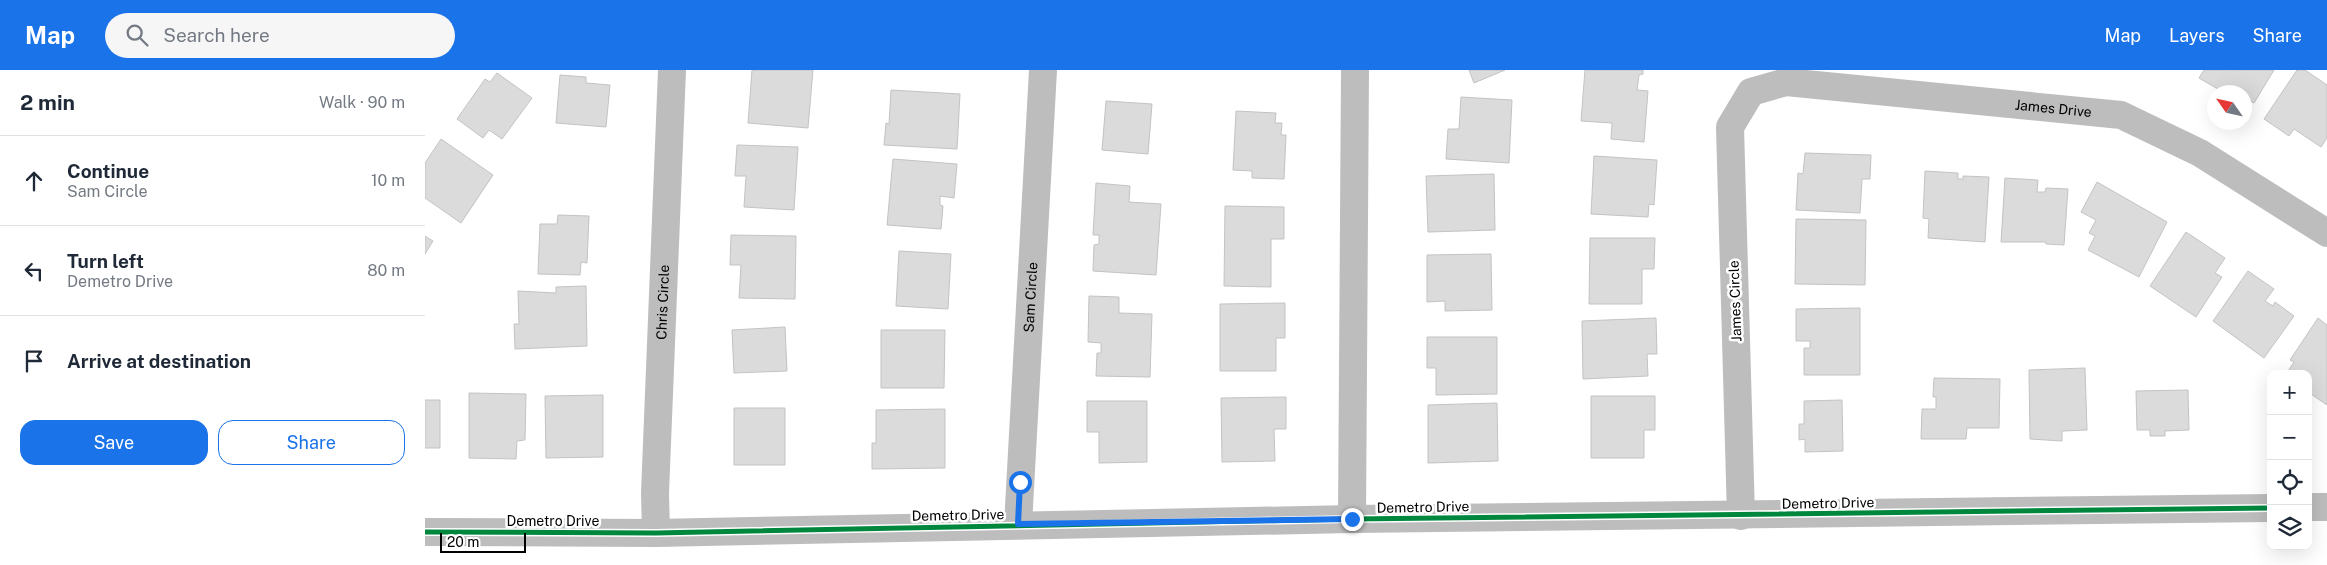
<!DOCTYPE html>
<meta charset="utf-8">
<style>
body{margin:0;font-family:"Public Sans",sans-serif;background:#f6f6f7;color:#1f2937}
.controls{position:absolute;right:15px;bottom:15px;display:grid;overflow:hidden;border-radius:10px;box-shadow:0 5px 20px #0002}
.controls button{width:45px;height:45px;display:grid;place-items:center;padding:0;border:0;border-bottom:1px solid #e0e1e3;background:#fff;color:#1f2937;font:25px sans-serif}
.compass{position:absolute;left:1782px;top:15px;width:45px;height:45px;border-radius:50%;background:#fff;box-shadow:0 5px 20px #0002;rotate:304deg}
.scale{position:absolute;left:15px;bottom:12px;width:86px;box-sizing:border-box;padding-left:5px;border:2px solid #000;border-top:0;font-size:14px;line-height:18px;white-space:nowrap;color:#000;-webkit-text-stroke:4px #fff;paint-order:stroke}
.stop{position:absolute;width:15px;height:15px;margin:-11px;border:4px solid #1a73e8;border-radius:50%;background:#fff}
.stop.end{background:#1a73e8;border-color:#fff;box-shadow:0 1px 5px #0008}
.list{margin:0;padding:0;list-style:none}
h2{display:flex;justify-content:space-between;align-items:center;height:65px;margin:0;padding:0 20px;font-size:21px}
h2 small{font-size:16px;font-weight:400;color:#747a83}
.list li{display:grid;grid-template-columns:32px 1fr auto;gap:15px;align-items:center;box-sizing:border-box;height:90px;padding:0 20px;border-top:1px solid #e0e1e3}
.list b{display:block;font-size:19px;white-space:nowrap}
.list p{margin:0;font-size:16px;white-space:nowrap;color:#747a83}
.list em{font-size:16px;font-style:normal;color:#747a83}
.actions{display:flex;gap:10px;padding:15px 20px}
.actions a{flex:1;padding:11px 0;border:1px solid #1a73e8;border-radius:15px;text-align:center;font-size:18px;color:#1a73e8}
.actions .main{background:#1a73e8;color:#fff}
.icon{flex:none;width:28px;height:28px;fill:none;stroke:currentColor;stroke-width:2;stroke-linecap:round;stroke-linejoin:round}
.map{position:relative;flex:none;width:1902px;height:495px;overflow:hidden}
header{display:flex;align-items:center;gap:30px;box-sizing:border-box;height:70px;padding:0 25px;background:#1a73e8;color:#fff}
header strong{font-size:24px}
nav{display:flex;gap:28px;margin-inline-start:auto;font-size:18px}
.search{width:350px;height:45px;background:#f6f6f7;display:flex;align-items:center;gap:12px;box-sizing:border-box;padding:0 18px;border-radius:28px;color:#747a83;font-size:19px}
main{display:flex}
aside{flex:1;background:#fff}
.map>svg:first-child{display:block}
</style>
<header>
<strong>Map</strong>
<div class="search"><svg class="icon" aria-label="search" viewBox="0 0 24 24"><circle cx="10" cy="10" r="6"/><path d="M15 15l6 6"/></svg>Search here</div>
<nav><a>Map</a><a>Layers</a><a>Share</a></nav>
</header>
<main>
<aside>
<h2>2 min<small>Walk · 90 m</small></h2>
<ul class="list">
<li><svg class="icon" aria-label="ahead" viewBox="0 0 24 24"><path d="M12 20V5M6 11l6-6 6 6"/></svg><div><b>Continue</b><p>Sam Circle</p></div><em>10 m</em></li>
<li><svg class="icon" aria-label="left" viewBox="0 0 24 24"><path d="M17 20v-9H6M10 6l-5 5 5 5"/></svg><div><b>Turn left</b><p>Demetro Drive</p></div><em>80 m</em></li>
<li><svg class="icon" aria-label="arrive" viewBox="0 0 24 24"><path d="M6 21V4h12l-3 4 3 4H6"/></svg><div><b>Arrive at destination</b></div></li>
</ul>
<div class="actions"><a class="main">Save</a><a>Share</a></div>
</aside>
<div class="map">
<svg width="1902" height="495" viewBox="0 0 1902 495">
<rect width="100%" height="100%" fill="#fff"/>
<path fill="#dbdbdb" stroke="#c3c3c3" d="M 327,0 L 388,0 L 383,58 L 323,53 Z
M 1044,0 L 1080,0 L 1049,13 Z
M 1160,0 L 1218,0 L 1218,4 L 1214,5 L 1212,20 L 1223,21 L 1219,72 L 1186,69 L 1187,53 L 1156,51 Z
M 1779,0 L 1849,0 L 1829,33 L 1820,28 L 1820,22 L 1811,22 L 1812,19 L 1805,15 L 1798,22 L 1774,8 Z
M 1872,0 L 1880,0 L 1902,15 L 1902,68 L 1896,77 L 1869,59 L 1864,66 L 1839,49 Z
M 72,3 L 107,28 L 77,69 L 64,60 L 58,68 L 32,49 L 60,9 L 65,12 Z
M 135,5 L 161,7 L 161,13 L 185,15 L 181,57 L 131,53 Z
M 466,20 L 535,24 L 532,79 L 459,75 L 461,53 L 464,54 Z
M 1036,27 L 1087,30 L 1084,93 L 1021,89 L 1023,59 L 1034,59 Z
M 681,31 L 727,34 L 723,84 L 677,80 Z
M 811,41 L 851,43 L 850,53 L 857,53 L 856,65 L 861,65 L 859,109 L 827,108 L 827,101 L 808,100 Z
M 16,69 L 68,105 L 36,153 L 0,128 L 0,93 Z
M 312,75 L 373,77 L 369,140 L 319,137 L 321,106 L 310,106 Z
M 1380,83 L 1446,85 L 1445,109 L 1437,109 L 1435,143 L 1371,140 L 1373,103 L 1378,104 Z
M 1169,86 L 1232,90 L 1229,135 L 1224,134 L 1223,147 L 1166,144 Z
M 468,89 L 532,94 L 529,128 L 515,126 L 515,135 L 518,136 L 516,159 L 462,155 Z
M 1500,101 L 1533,103 L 1533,109 L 1538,109 L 1538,106 L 1564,107 L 1560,172 L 1503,168 L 1504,149 L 1498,148 Z
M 1069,104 L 1070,160 L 1003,162 L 1001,106 Z
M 1580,108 L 1613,110 L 1612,122 L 1620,122 L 1621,118 L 1643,119 L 1639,175 L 1621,174 L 1621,172 L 1576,172 Z
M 1672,112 L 1742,152 L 1714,207 L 1663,180 L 1670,166 L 1664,163 L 1671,150 L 1656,142 Z
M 671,113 L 705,116 L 704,132 L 736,134 L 731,205 L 668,201 L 669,175 L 674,174 L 674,165 L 668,165 Z
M 800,136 L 859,137 L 859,169 L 846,169 L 846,217 L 799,216 Z
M 133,145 L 164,146 L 162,193 L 156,192 L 155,205 L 113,204 L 115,154 L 132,154 Z
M 1371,149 L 1441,150 L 1440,215 L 1370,214 Z
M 1761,162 L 1800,188 L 1790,203 L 1797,207 L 1771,247 L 1725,216 Z
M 306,165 L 371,166 L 370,229 L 314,228 L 316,195 L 305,195 Z
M 0,166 L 8,171 L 0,184 Z
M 1165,168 L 1230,168 L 1229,199 L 1217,199 L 1217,234 L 1164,234 Z
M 474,181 L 526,184 L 523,239 L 471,236 Z
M 1066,184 L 1067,240 L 1020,241 L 1020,231 L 1002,232 L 1002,185 Z
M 1823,201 L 1849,219 L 1840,231 L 1848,236 L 1850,232 L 1869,246 L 1839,288 L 1788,251 Z
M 161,216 L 162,276 L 90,279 L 89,254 L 94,254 L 93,221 L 131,223 L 131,217 Z
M 664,226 L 694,227 L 694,243 L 727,244 L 725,307 L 671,306 L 672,283 L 676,283 L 676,273 L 663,272 Z
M 860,233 L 860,268 L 851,268 L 851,301 L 795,301 L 795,234 Z
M 1435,238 L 1435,305 L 1379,305 L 1379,278 L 1385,278 L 1385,271 L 1371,271 L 1371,239 Z
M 1231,248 L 1232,284 L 1222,284 L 1223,306 L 1158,309 L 1157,251 Z
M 1893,248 L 1902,255 L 1902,335 L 1883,322 L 1883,304 L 1861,304 L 1869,292 L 1865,290 Z
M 360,257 L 362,301 L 309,303 L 307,260 Z
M 456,260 L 520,260 L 519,318 L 456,318 Z
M 1002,267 L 1072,267 L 1072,324 L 1011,325 L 1011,298 L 1002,298 Z
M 1660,298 L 1662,360 L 1637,361 L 1637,371 L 1605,369 L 1604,300 Z
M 1509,308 L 1575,309 L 1574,358 L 1542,358 L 1541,369 L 1496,369 L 1497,339 L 1511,339 L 1511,327 L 1508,327 Z
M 1763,320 L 1764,360 L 1740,361 L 1740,366 L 1725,366 L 1725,360 L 1712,360 L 1711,321 Z
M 44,323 L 101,324 L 100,370 L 92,371 L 91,389 L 44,388 Z
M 178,325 L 178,387 L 121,388 L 120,326 Z
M 1166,326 L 1230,326 L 1230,360 L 1219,360 L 1219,388 L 1166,388 Z
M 861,327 L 861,359 L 849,359 L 850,391 L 797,392 L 796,328 Z
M 0,330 L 15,330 L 15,378 L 0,378 Z
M 1417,330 L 1418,381 L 1380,382 L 1380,369 L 1374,370 L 1374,354 L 1379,354 L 1379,331 Z
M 662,331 L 722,331 L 722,392 L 674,393 L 674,362 L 662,362 Z
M 1072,333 L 1073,391 L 1003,393 L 1003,335 Z
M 309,338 L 360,338 L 360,395 L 309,395 Z
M 520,339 L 520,398 L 447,399 L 447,373 L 451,373 L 451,340 Z"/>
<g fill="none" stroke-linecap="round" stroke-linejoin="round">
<g stroke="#bdbdbd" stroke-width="28">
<path d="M 1883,437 L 1902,437"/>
<path id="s1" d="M 1316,446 L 1305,57 L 1326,22 L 1361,12 L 1696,45 L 1775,83 L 1902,163"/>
<path d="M 927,449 L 930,0"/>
<path id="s2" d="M 593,455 L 618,0"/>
<path d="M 0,462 L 231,463 L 927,449 L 1846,438"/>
<path id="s3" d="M 231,463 L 230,423 L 247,0"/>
</g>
<g stroke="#fff" stroke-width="8">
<path id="cycleway" d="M 0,462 L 231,463 L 927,449 L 1846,438"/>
</g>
<use href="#cycleway" stroke="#00873e" stroke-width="5"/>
</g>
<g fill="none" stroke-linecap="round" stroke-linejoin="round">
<path stroke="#1a73e8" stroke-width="6" d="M 595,412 L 593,454 L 927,449"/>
</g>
<g text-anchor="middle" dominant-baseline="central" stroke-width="5" stroke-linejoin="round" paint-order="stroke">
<g font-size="14" fill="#000" stroke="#fff">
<text stroke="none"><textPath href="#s1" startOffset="735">James Drive</textPath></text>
<text stroke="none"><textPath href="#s2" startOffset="228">Sam Circle</textPath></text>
<text stroke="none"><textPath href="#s3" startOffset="231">Chris Circle</textPath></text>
<text transform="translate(1310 231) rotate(-92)">James Circle</text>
<text transform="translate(1403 433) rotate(-1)">Demetro Drive</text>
<text transform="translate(998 437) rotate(-1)">Demetro Drive</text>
<text transform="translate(533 445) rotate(-1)">Demetro Drive</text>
<text x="128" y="451">Demetro Drive</text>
</g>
</g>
</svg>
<div class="controls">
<button>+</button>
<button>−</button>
<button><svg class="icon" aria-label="locate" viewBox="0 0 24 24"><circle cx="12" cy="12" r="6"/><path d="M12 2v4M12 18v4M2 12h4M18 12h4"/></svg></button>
<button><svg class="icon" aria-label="layers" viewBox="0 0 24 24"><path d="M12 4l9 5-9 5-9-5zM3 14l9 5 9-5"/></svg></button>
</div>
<svg class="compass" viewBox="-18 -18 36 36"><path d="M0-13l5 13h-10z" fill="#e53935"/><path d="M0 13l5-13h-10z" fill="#747a83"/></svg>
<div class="scale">20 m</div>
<div class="stop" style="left:595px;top:412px"></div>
<div class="stop end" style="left:927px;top:449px"></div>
</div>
</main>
